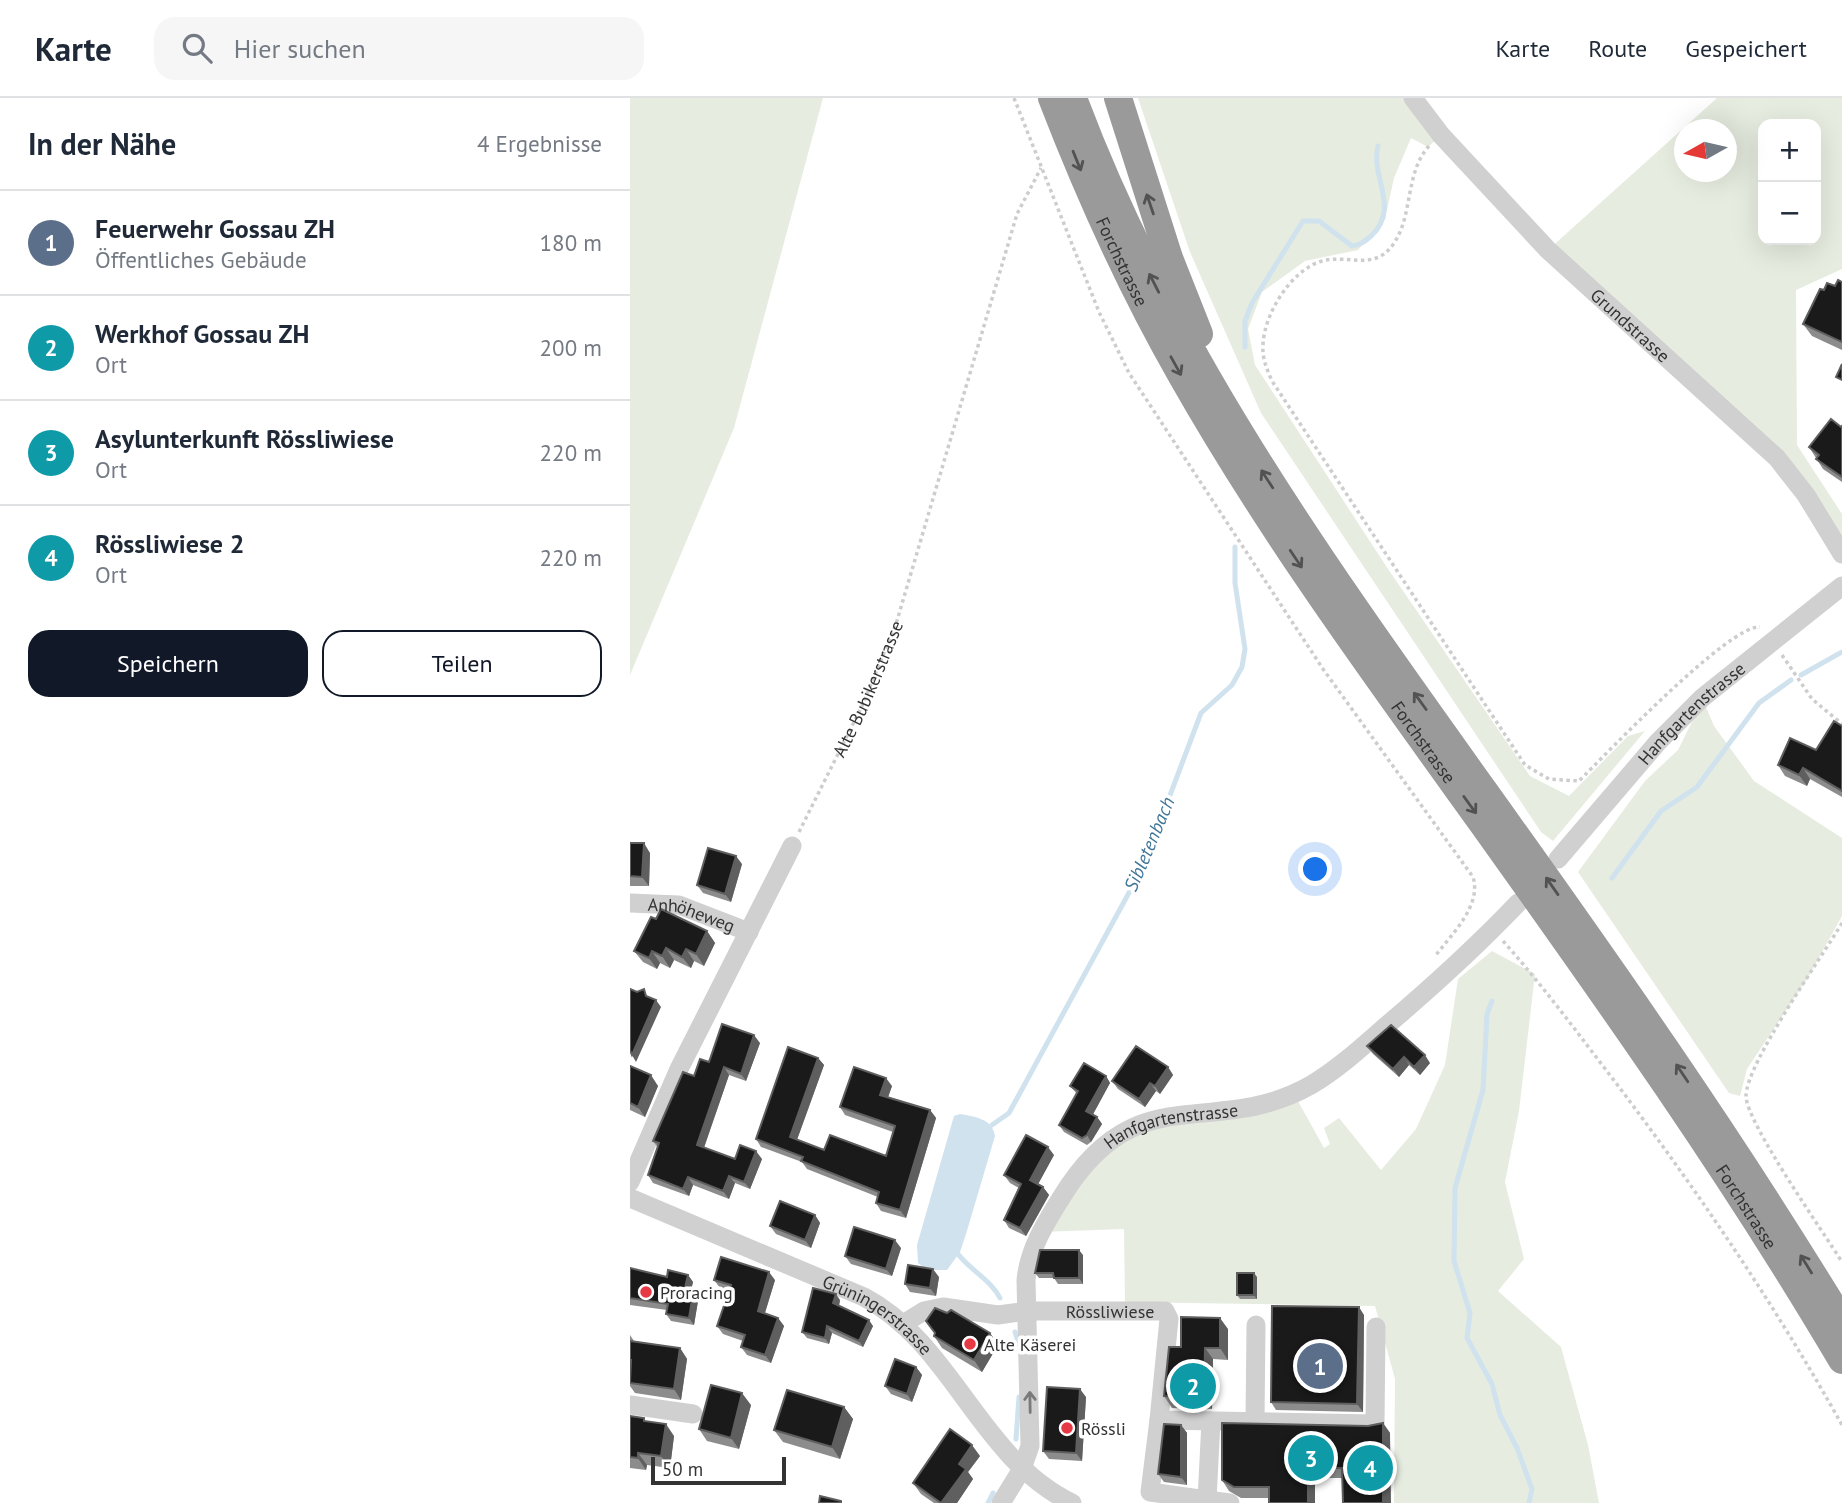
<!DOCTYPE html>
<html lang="de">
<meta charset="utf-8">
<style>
body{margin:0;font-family:"PT Sans",sans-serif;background:#f6f6f7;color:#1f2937}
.controls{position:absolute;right:21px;top:21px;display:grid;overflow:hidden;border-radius:14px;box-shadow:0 7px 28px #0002}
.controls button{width:63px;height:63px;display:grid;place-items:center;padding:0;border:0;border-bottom:2px solid #e0e1e3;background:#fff;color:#1f2937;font:35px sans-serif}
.compass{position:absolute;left:1044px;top:21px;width:63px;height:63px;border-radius:50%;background:#fff;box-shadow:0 7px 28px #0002;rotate:262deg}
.scale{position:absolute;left:21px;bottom:18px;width:135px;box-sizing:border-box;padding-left:7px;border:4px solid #333;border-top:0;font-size:19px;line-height:24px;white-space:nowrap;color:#333;-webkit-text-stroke:5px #fff;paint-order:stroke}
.you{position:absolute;left:686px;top:772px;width:24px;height:24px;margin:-18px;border:5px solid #fff;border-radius:50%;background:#1a73e8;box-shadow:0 0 0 10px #1a73e833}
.badge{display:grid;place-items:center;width:46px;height:46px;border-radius:50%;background:#111827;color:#fff;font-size:23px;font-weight:700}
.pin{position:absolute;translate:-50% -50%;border:4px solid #fff;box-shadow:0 2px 7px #0006}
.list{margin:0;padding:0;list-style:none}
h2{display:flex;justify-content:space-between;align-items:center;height:91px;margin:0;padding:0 28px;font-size:30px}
h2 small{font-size:23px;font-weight:400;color:#747a83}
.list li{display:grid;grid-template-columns:46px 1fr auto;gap:21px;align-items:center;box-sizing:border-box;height:105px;padding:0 28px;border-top:2px solid #e0e1e3}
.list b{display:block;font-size:26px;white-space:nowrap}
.list p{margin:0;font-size:23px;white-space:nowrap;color:#747a83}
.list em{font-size:23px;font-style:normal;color:#747a83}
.actions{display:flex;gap:14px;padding:21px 28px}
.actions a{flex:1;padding:16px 0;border:2px solid #111827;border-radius:21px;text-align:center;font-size:24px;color:#111827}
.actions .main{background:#111827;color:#fff}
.icon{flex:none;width:38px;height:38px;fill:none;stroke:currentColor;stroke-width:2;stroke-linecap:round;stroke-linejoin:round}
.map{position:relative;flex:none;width:1212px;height:1405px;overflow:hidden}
header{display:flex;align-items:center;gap:42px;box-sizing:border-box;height:98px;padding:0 35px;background:#fff;border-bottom:2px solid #e0e1e3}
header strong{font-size:33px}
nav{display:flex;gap:38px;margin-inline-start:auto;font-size:24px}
.search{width:490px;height:63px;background:#f6f6f7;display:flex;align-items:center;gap:18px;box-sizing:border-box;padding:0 24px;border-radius:21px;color:#747a83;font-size:26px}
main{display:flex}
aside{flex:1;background:#fff}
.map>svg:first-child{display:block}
</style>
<header>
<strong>Karte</strong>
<div class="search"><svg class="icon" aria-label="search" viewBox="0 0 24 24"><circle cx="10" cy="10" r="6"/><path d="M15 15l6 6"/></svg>Hier suchen</div>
<nav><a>Karte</a><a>Route</a><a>Gespeichert</a></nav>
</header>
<main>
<aside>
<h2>In der Nähe<small>4 Ergebnisse</small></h2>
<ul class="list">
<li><span class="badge" style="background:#5c6f8a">1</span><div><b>Feuerwehr Gossau ZH</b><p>Öffentliches Gebäude</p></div><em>180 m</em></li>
<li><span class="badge" style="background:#0f9aa8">2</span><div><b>Werkhof Gossau ZH</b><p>Ort</p></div><em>200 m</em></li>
<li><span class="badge" style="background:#0f9aa8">3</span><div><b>Asylunterkunft Rössliwiese</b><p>Ort</p></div><em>220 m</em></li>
<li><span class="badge" style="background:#0f9aa8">4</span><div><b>Rössliwiese 2</b><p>Ort</p></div><em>220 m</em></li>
</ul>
<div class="actions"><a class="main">Speichern</a><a>Teilen</a></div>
</aside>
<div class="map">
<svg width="1212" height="1405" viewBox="0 0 1212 1405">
<rect width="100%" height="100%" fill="#fff"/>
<path fill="#e6ecdf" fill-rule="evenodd" d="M 0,0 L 193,0 L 104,330 L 0,577 Z
M 508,0 L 783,0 L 811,37 L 798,49 L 781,40 L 764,80 L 755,121 L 728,152 L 675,163 L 632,194 L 618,231 L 625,267 L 758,471 L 900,678 L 939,698 L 998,638 L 1015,633 L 923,743 L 911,734 L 631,315 L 560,154 Z
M 1087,0 L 1212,0 L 1212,171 L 1166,192 L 1167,347 L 1212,416 L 1212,441 L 1163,379 L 918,152 ZM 1133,26 L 1186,26 L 1186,142 L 1133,142 ZM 1055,32 L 1097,32 L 1097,74 L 1055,74 Z
M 1076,609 L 1084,628 L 1124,683 L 1212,740 L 1212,818 L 1177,881 L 1117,971 L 1110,998 L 1099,995 L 948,774 L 1015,683 L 1048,652 L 1064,620 Z
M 862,853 L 905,876 L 889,1013 L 875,1084 L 894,1161 L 868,1193 L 931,1249 L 958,1347 L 969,1405 L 764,1405 L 765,1281 L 745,1208 L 495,1204 L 494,1131 L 410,1134 L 493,1033 L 664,996 L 694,1050 L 700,1046 L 694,1030 L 709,1020 L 751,1072 L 786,1031 L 815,967 L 828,881 Z"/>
<path fill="#cfe2ee" d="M 330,1016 C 345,1019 362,1020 365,1038 L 336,1136 L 330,1154 L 317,1172 L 297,1172 L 288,1165 L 287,1147 L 324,1018 Z"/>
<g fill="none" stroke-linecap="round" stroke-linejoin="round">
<path stroke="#cfe2ee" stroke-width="5" d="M 615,249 L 615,223 L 622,205 L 673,123 L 689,123 L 722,148 C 730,147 734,144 741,138 C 771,110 740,79 748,48
M 1171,577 L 1212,554
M 982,780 L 1031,713 L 1067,689 L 1129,605 L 1161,582
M 862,903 L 857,916 L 853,992 L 825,1090 L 824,1163 L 840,1215 L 837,1240 L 862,1286 L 870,1317 L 887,1350 L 902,1391 L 899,1405
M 362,1027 L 379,1015 L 513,769 L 571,615 L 602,587 L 612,569 L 615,551 L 605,485 L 605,449
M 328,1156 C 340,1172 361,1182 370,1200
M 385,1234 L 389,1247
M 386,1341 L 389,1299
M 358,1405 L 363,1395"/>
<g stroke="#cdcdcd" stroke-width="3.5" stroke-dasharray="3.5 3.5" stroke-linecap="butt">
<path d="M 384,0 L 469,214 L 499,275 L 693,571 L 843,779 C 852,807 822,836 806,857"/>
<path d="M 799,48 C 774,76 784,119 762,148 C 743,173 717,156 692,163 C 661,172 634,216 633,247 C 632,261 637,271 642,283 L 895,667 L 919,681 L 949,683 C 975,657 1100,526 1130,529"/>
<path d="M 1152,557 L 1182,601 L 1212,626"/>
<path id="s1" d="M 169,734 L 232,608 L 266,526 L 387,116 L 411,70"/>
<path d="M 1212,825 C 1192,859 1116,966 1116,998 C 1116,1024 1194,1135 1212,1164"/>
<path d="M 873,843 C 914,889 949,937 986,985 C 1069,1095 1145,1207 1212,1327"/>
</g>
<g stroke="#d0d0d0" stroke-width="19">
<path id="s2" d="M 783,0 L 811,37 L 918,152 L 1147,360 L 1176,397 L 1212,456"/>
<path id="s3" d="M 928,761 L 1028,644 L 1072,600 L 1212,488"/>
<path id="s4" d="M 0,805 L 49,807 L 119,834"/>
<path d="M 0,1084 L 49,971 L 162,748"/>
<path id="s5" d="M 0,1100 L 234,1199 C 323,1246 349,1360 442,1405"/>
<path id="s6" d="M 273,1226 L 294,1213 L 313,1209 L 368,1217 L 397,1213 L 535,1213 L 539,1221 L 529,1322 L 745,1326 L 746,1229"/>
<path d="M 0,1307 L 63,1316"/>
<path d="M 529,1322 L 520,1394 L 577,1402 L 581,1323"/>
<path d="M 625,1323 L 626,1227"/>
<path d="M 577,1402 L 600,1405"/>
<path id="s7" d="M 371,1405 L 392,1371 L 400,1348 L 396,1182 C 399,1151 415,1126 431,1100 C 507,975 582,1043 681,987 C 708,971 732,949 756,928 C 802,889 846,849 888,805"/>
</g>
<g stroke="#9a9a9a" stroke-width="28">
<path id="s8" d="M 422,0 C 459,96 501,189 552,278 C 641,435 748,580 853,726 C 978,901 1103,1077 1212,1262"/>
<path d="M 443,0 C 538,255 697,473 854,693 C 978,866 1101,1041 1212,1224"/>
<path d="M 488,0 L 539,160 L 569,236"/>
</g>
</g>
<path fill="#8c8c8c" d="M 1212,184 L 1212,252 L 1182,238 L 1173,226 L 1194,192 Z
M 1212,328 L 1212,384 L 1193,371 L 1179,349 Z
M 1212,628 L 1212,699 L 1180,681 L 1177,688 L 1155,678 L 1148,667 L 1186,652 Z
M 0,745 L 20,755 L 19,788 L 0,788 Z
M 112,766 L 101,804 L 73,795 L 67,787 Z
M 26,821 L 77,833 L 85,845 L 74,868 L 64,863 L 61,870 L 44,862 L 40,870 L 30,865 L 27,871 L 13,864 L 4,853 Z
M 130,945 L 116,983 L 99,977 L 74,1050 L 105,1061 L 132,1061 L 120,1091 L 105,1085 L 99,1101 L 63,1087 L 59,1098 L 23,1085 L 18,1077 L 28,1050 L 23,1043 L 64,978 L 79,964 Z
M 737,948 L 800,965 L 790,977 L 779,967 L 769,979 L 743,956 Z
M 188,960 L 194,967 L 167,1042 L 194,1052 L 256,1058 L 263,1034 L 215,1017 L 210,1009 L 262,988 L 258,999 L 300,1012 L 306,1020 L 276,1120 L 251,1113 L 246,1105 L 248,1099 L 177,1071 L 172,1064 L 131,1049 L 126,1041 Z
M 0,968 L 28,988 L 15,1019 L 0,1012 Z
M 538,969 L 543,977 L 530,996 L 526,993 L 515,1009 L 488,991 L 482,983 Z
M 476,978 L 480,985 L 463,1016 L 467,1019 L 472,1026 L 461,1044 L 457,1047 L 434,1034 L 429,1027 L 447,996 L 440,988 Z
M 424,1057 L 408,1086 L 413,1089 L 419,1097 L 396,1138 L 379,1130 L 374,1122 L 389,1090 L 380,1085 L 374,1077 Z
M 185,1117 L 190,1125 L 181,1150 L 146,1136 L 140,1128 Z
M 271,1150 L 262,1178 L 221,1166 L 215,1158 Z
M 453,1157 L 453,1186 L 428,1186 L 424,1180 L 409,1180 L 405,1175 Z
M 0,1170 L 37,1179 L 58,1177 L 63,1184 L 60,1195 L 63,1196 L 68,1203 L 64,1227 L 41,1223 L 36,1216 L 37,1212 L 0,1207 Z
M 309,1179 L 306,1198 L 280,1194 L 275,1186 Z
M 627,1179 L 627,1201 L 610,1201 L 607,1197 Z
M 84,1182 L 145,1182 L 135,1215 L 148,1220 L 154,1228 L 141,1265 L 117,1257 L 111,1249 L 113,1243 L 93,1236 L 87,1228 L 99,1193 L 90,1190 Z
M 210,1202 L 209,1208 L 243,1228 L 233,1249 L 202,1235 L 199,1246 L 177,1240 L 172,1234 Z
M 734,1217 L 733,1314 L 646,1312 L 641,1304 Z
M 598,1231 L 598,1262 L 583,1261 L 582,1311 L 542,1310 L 534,1298 L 551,1249 Z
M 360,1235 L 368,1247 L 352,1274 L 312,1250 L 304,1238 Z
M 0,1237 L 4,1243 L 50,1250 L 57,1261 L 51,1302 L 5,1295 L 0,1288 Z
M 286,1269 L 292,1277 L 282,1304 L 261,1296 L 255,1288 Z
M 456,1299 L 452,1363 L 419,1361 L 413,1353 Z
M 121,1307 L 109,1351 L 77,1343 L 69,1331 Z
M 214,1309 L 223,1321 L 210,1361 L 153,1344 L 144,1332 Z
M 0,1318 L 16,1323 L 44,1338 L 40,1370 L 17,1367 L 16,1372 L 0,1370 Z
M 753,1325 L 760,1335 L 713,1380 L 685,1380 L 639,1400 L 611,1400 L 599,1393 L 592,1382 L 738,1328 Z
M 551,1327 L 557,1335 L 557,1387 L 534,1384 L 528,1376 Z
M 350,1358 L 338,1374 L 343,1381 L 327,1405 L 304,1405 L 291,1396 L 283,1385 Z"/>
<path fill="#5f5f5f" d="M 1173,670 L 1180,681 L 1177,688 L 1169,677 Z
M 14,745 L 20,755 L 19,788 L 12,779 Z
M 106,758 L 112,766 L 101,804 L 95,796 Z
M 77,833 L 85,845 L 74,868 L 66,856 Z
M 36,850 L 44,862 L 40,870 L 32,858 Z
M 56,851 L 64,863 L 61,870 L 52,859 Z
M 22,853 L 30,865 L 27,871 L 19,860 Z
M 26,902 L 31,909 L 6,964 L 2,957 Z
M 124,937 L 130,945 L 116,983 L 111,976 Z
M 795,957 L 800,965 L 790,977 L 784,969 Z
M 774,959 L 779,967 L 769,979 L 763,971 Z
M 188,960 L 194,967 L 165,1047 L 160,1039 Z
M 94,969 L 99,977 L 72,1055 L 67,1047 Z
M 538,969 L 543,977 L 530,996 L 525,988 Z
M 21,977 L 28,988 L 15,1019 L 8,1009 Z
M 476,978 L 480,985 L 461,1020 L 456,1013 Z
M 256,980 L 262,988 L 256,1005 L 250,997 Z
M 520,985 L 526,993 L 515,1009 L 509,1001 Z
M 300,1012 L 306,1020 L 276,1120 L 270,1112 Z
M 467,1019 L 472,1026 L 461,1044 L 457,1037 Z
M 418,1049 L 424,1057 L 406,1090 L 400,1082 Z
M 126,1053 L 132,1061 L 120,1091 L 114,1084 Z
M 99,1078 L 105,1085 L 99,1101 L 93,1093 Z
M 58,1079 L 63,1087 L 59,1098 L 53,1091 Z
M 413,1089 L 419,1097 L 396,1138 L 390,1130 Z
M 185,1117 L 190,1125 L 181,1150 L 175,1142 Z
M 265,1142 L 271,1150 L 262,1178 L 256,1171 Z
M 449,1152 L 453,1157 L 453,1186 L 449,1180 Z
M 303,1171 L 309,1179 L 306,1198 L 300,1190 Z
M 139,1174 L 145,1182 L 133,1221 L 128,1213 Z
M 624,1175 L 627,1179 L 627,1201 L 624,1197 Z
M 58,1177 L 63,1184 L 59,1201 L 54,1194 Z
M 63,1196 L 68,1203 L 64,1227 L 59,1220 Z
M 206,1196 L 210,1202 L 208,1212 L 203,1205 Z
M 729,1209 L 734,1217 L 733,1314 L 727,1306 Z
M 148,1220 L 154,1228 L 141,1265 L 135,1257 Z
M 590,1220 L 598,1231 L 598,1262 L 590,1250 Z
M 239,1222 L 243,1228 L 233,1249 L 229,1243 Z
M 197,1228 L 202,1235 L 199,1246 L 195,1240 Z
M 360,1235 L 368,1247 L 352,1274 L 344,1262 Z
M 50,1250 L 57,1261 L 51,1302 L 44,1291 Z
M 575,1250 L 583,1261 L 582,1311 L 574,1299 Z
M 286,1269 L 292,1277 L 282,1304 L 277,1296 Z
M 450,1291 L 456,1299 L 452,1363 L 446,1355 Z
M 112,1295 L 121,1307 L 109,1351 L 101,1340 Z
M 214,1309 L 223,1321 L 210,1361 L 202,1349 Z
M 753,1325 L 760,1335 L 761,1405 L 753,1405 Z
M 36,1326 L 44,1338 L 40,1370 L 31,1358 Z
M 551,1327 L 557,1335 L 557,1387 L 551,1379 Z
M 342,1347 L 350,1358 L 338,1374 L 343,1381 L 327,1405 L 312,1405 L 329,1366 Z
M 8,1355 L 17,1367 L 16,1372 L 8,1360 Z
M 678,1370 L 685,1380 L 685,1405 L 678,1405 Z"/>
<path fill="#1a1a1a" stroke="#5f5f5f" stroke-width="2" d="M 1208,182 L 1212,184 L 1212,244 L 1173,226 L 1190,191 L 1194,192 L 1197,185 L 1205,188 Z
M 1212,266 L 1212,282 L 1206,279 Z
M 1201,321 L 1211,329 L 1212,328 L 1212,379 L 1186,361 L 1189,357 L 1179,349 Z
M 1204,623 L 1212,628 L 1212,693 L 1173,670 L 1169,677 L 1148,667 L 1160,640 L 1186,652 Z
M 0,745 L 14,745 L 12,779 L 0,778 Z
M 78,750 L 106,758 L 95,796 L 67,787 Z
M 31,811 L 77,833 L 66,856 L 56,851 L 52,859 L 36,850 L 32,858 L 22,853 L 19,860 L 4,853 L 21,819 L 26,821 Z
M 0,891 L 7,894 L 14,891 L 16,898 L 26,902 L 2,957 L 0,952 Z
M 92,926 L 124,937 L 111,976 L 94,969 L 67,1047 L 105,1061 L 110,1047 L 126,1053 L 114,1084 L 99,1078 L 93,1093 L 58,1079 L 53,1091 L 18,1077 L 29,1045 L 23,1043 L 53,974 L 64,978 L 70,961 L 79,964 Z
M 761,927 L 795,957 L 784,969 L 774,959 L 763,971 L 737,948 Z
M 506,948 L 538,969 L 525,988 L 520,985 L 509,1001 L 482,983 Z
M 158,949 L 188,960 L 160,1039 L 194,1052 L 200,1037 L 256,1058 L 265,1028 L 210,1009 L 224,969 L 256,980 L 250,997 L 300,1012 L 270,1112 L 246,1105 L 249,1094 L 171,1063 L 173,1059 L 126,1041 Z
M 454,965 L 476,978 L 456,1013 L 467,1019 L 457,1037 L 452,1040 L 429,1027 L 448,993 L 440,988 Z
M 0,968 L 21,977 L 8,1009 L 0,1005 Z
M 396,1037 L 418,1049 L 400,1082 L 413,1089 L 390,1130 L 374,1122 L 391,1086 L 374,1077 Z
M 150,1103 L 185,1117 L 175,1142 L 140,1128 Z
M 224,1129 L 265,1142 L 256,1171 L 215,1158 Z
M 410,1152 L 449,1152 L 449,1180 L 424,1180 L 423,1175 L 405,1175 Z
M 91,1159 L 139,1174 L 128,1213 L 148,1220 L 135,1257 L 111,1249 L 115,1237 L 87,1228 L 101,1187 L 84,1182 Z
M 278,1167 L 303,1171 L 300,1190 L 275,1186 Z
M 0,1170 L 37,1179 L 38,1172 L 58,1177 L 54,1194 L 63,1196 L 59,1220 L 36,1216 L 38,1206 L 0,1200 Z
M 607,1175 L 624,1175 L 624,1197 L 607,1197 Z
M 183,1190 L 206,1196 L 203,1205 L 239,1222 L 229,1243 L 197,1228 L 195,1240 L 172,1234 Z
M 642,1208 L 729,1209 L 727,1306 L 641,1304 Z
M 305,1210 L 317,1215 L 321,1212 L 360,1235 L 344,1262 L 304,1238 L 305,1235 L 296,1223 Z
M 551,1219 L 590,1220 L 590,1250 L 575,1250 L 574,1299 L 534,1298 L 539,1249 L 551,1249 Z
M 0,1243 L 50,1250 L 44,1291 L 0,1285 L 1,1262 L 0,1262 Z
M 265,1261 L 286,1269 L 277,1296 L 255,1288 Z
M 81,1287 L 112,1295 L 101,1340 L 69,1331 Z
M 417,1289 L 450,1291 L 446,1355 L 413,1353 Z
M 157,1292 L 214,1309 L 202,1349 L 144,1332 Z
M 0,1318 L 14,1320 L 14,1323 L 36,1326 L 31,1358 L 8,1355 L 8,1360 L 0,1359 Z
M 592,1325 L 738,1328 L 753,1325 L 753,1405 L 713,1405 L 712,1370 L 678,1370 L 678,1405 L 639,1405 L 639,1389 L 604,1389 L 592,1382 Z
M 534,1326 L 551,1327 L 551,1379 L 528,1376 Z
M 320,1331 L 342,1347 L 329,1366 L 336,1371 L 311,1405 L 283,1385 Z
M 190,1398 L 211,1403 L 211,1405 L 189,1405 Z"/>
<defs><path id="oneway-shaft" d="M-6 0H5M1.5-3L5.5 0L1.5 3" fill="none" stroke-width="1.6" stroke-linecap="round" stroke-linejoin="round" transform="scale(1.75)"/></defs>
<g stroke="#525252">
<use href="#oneway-shaft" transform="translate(447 63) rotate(68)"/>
<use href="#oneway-shaft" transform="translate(520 106) rotate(-109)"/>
<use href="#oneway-shaft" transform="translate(524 185) rotate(-117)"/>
<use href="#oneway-shaft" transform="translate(546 268) rotate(61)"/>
<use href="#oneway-shaft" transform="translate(637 381) rotate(-123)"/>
<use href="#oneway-shaft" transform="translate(666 461) rotate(56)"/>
<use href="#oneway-shaft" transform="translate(790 603) rotate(-126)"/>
<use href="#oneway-shaft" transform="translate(840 707) rotate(54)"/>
<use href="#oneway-shaft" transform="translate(922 788) rotate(-125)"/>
<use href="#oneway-shaft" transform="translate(1052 975) rotate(-124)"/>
<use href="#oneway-shaft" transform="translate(1176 1166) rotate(-122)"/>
</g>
<use stroke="#7a7a7a" href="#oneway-shaft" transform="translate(400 1304) rotate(-91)"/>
<g fill="#e63946" stroke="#fff" stroke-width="2.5">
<circle cx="16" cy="1194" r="7"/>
<circle cx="340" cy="1246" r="7"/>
<circle cx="437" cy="1330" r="7"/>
</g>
<g text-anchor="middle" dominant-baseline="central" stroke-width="7" stroke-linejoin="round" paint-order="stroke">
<g font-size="18" fill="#333" stroke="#fff">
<text stroke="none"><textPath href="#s8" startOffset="178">Forchstrasse</textPath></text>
<text stroke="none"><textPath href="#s2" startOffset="315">Grundstrasse</textPath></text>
<text stroke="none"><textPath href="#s1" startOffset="159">Alte Bubikerstrasse</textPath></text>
<text stroke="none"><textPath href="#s3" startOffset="198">Hanfgartenstrasse</textPath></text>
<text stroke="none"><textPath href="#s8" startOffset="746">Forchstrasse</textPath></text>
<text stroke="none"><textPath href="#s4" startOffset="63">Anhöheweg</textPath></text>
<text stroke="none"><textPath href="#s7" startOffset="460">Hanfgartenstrasse</textPath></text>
<text stroke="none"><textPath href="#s8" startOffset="1312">Forchstrasse</textPath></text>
<text stroke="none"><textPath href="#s6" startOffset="212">Rössliwiese</textPath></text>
<text stroke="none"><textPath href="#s5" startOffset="275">Grüningerstrasse</textPath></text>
</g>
<g font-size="18" fill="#333" stroke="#fff" text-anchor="start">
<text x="30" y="1194">Proracing</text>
<text x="354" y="1246">Alte Käserei</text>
<text x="451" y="1330">Rössli</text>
</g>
<g font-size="19" font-style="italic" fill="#3f7597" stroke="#fff">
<text transform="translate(519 746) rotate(-67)">Sibletenbach</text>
</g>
</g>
</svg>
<div class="controls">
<button>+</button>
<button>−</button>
</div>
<svg class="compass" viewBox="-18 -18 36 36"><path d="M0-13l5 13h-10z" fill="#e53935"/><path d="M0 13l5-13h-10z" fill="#747a83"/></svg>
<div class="scale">50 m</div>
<div class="you"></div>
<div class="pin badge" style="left:690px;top:1268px;background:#5c6f8a">1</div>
<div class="pin badge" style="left:563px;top:1288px;background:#0f9aa8">2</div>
<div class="pin badge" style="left:681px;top:1360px;background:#0f9aa8">3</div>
<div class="pin badge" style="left:740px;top:1370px;background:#0f9aa8">4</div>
</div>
</main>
